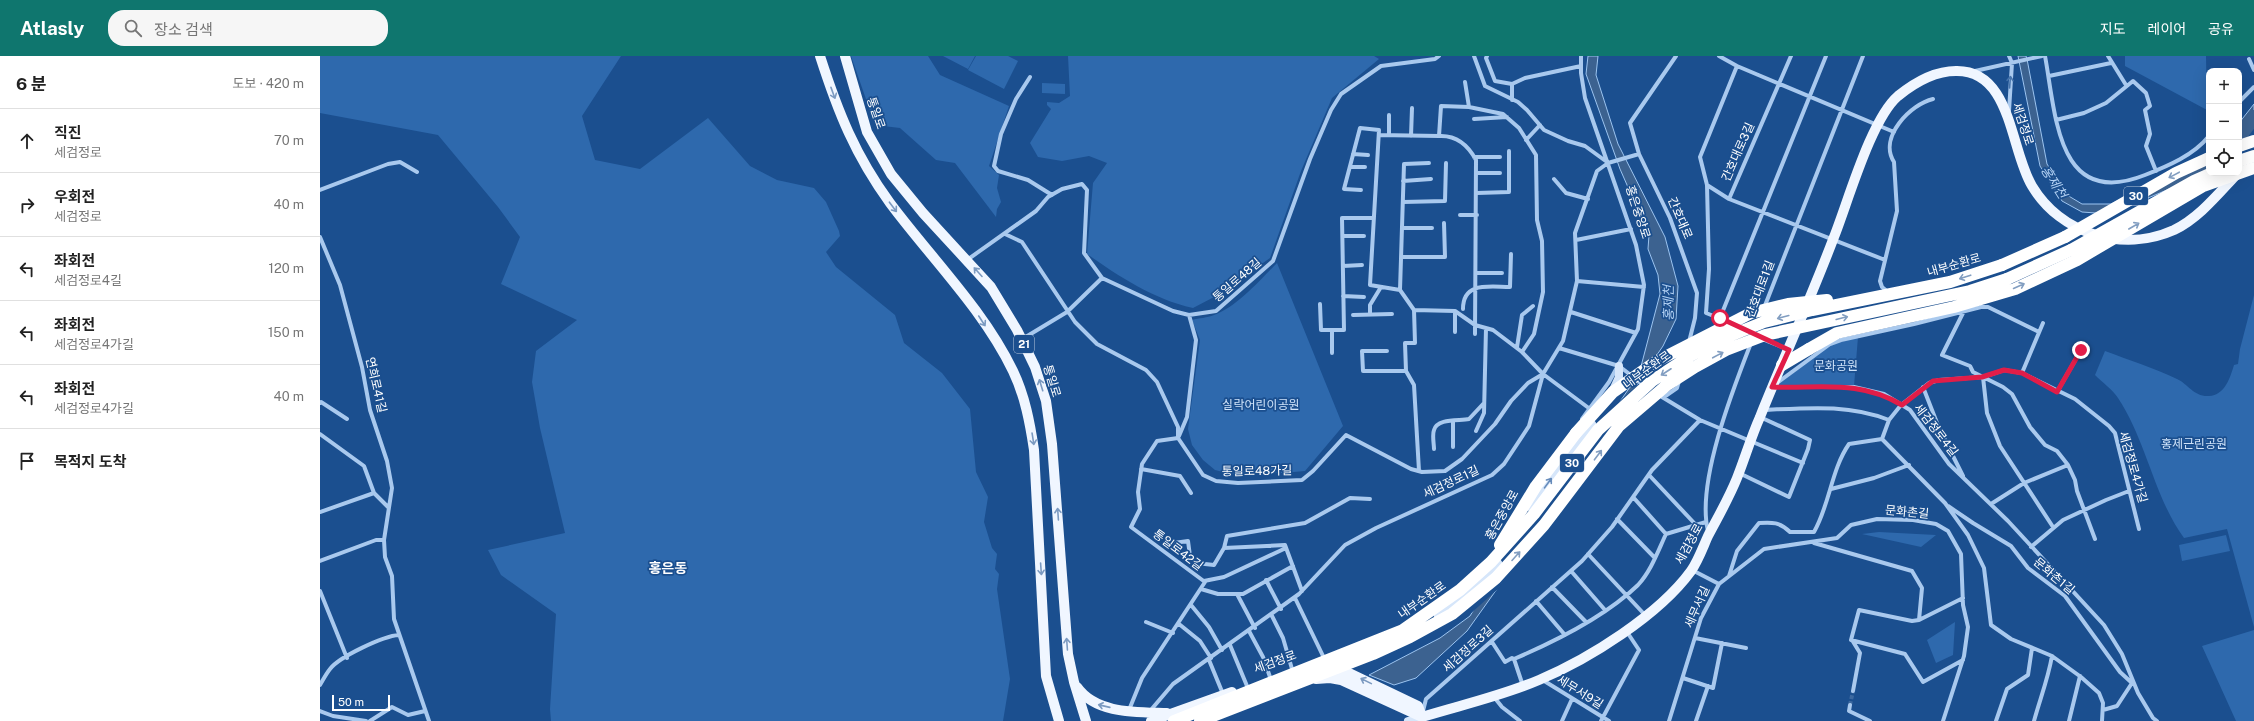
<!DOCTYPE html>
<html lang="ko">
<meta charset="utf-8">
<style>
body{margin:0;font-family:"Public Sans","Noto Sans KR",sans-serif;background:#f6f6f6;color:#222}
.controls{position:absolute;right:12px;top:12px;display:grid;overflow:hidden;border-radius:8px;box-shadow:0 4px 16px #0002}
.controls button{width:36px;height:36px;display:grid;place-items:center;padding:0;border:0;border-bottom:1px solid #e0e0e0;background:#fff;color:#222;font:20px sans-serif}
.scale{position:absolute;left:12px;bottom:10px;width:58px;box-sizing:border-box;padding-left:4px;border:2px solid #fff;border-top:0;font-size:11px;line-height:14px;white-space:nowrap;color:#fff;-webkit-text-stroke:3px #1b4f8f;paint-order:stroke}
.stop{position:absolute;width:12px;height:12px;margin:-9px;border:3px solid #e11d48;border-radius:50%;background:#fff}
.stop.end{background:#e11d48;border-color:#fff;box-shadow:0 1px 4px #0008}
.list{margin:0;padding:0;list-style:none}
h2{display:flex;justify-content:space-between;align-items:center;height:52px;margin:0;padding:0 16px;font-size:17px}
h2 small{font-size:13px;font-weight:400;color:#767676}
.list li{display:grid;grid-template-columns:26px 1fr auto;gap:12px;align-items:center;box-sizing:border-box;height:64px;padding:0 16px;border-top:1px solid #e0e0e0}
.list b{display:block;font-size:15px;white-space:nowrap}
.list p{margin:0;font-size:13px;white-space:nowrap;color:#767676}
.list em{font-size:13px;font-style:normal;color:#767676}
.icon{flex:none;width:22px;height:22px;fill:none;stroke:currentColor;stroke-width:2;stroke-linecap:round;stroke-linejoin:round}
.map{position:relative;flex:none;width:1934px;height:665px;overflow:hidden}
header{display:flex;align-items:center;gap:24px;box-sizing:border-box;height:56px;padding:0 20px;background:#0f766e;color:#fff}
header strong{font-size:19px}
nav{display:flex;gap:22px;margin-inline-start:auto;font-size:14px}
.search{width:280px;height:36px;background:#f6f6f6;display:flex;align-items:center;gap:10px;box-sizing:border-box;padding:0 14px;border-radius:16px;color:#767676;font-size:15px}
main{display:flex}
aside{flex:1;background:#fff}
.map>svg:first-child{display:block}
</style>
<header>
<strong>Atlasly</strong>
<div class="search"><svg class="icon" aria-label="search" viewBox="0 0 24 24"><circle cx="10" cy="10" r="6"/><path d="M15 15l6 6"/></svg>장소 검색</div>
<nav><a>지도</a><a>레이어</a><a>공유</a></nav>
</header>
<main>
<aside>
<h2>6 분<small>도보 · 420 m</small></h2>
<ul class="list">
<li><svg class="icon" aria-label="ahead" viewBox="0 0 24 24"><path d="M12 20V5M6 11l6-6 6 6"/></svg><div><b>직진</b><p>세검정로</p></div><em>70 m</em></li>
<li><svg class="icon" aria-label="right" viewBox="0 0 24 24"><path d="M7 20v-9h11M14 6l5 5-5 5"/></svg><div><b>우회전</b><p>세검정로</p></div><em>40 m</em></li>
<li><svg class="icon" aria-label="left" viewBox="0 0 24 24"><path d="M17 20v-9H6M10 6l-5 5 5 5"/></svg><div><b>좌회전</b><p>세검정로4길</p></div><em>120 m</em></li>
<li><svg class="icon" aria-label="left" viewBox="0 0 24 24"><path d="M17 20v-9H6M10 6l-5 5 5 5"/></svg><div><b>좌회전</b><p>세검정로4가길</p></div><em>150 m</em></li>
<li><svg class="icon" aria-label="left" viewBox="0 0 24 24"><path d="M17 20v-9H6M10 6l-5 5 5 5"/></svg><div><b>좌회전</b><p>세검정로4가길</p></div><em>40 m</em></li>
<li><svg class="icon" aria-label="arrive" viewBox="0 0 24 24"><path d="M6 21V4h12l-3 4 3 4H6"/></svg><div><b>목적지 도착</b></div></li>
</ul>
</aside>
<div class="map">
<svg width="1934" height="665" viewBox="0 0 1934 665">
<rect width="100%" height="100%" fill="#1b4f8f"/>
<path fill="#2e69ad" d="M 0,0 L 301,0 L 262,60 L 275,104 L 320,113 L 388,62 L 430,110 L 457,124 L 494,132 L 506,146 L 519,175 L 520,180 L 506,196 L 516,211 L 575,259 L 584,287 L 622,317 L 650,353 L 656,416 L 668,441 L 664,466 L 672,492 L 677,498 L 675,513 L 679,518 L 677,533 L 690,623 L 683,665 L 231,665 L 230,653 L 236,558 L 181,519 L 168,494 L 245,477 L 220,372 L 212,326 L 216,295 L 257,264 L 181,228 L 200,181 L 178,151 L 118,79 L 0,57 Z
M 531,0 L 608,0 L 620,19 L 689,50 L 669,110 L 679,119 L 677,132 L 681,146 L 677,153 L 676,161 L 635,107 L 616,104 L 580,72 L 555,69 Z
M 623,0 L 655,0 L 648,13 Z
M 656,0 L 688,0 L 698,5 L 684,33 L 648,14 Z
M 748,0 L 1054,0 L 1059,3 L 1012,42 L 981,115 L 950,202 L 896,240 L 873,252 C 833,243 800,221 767,198 L 773,127 L 787,107 L 769,100 L 742,105 L 718,101 L 710,87 L 731,53 L 727,49 L 727,46 L 739,47 L 750,40 Z
M 1805,0 L 1886,0 L 1887,54 L 1805,10 Z
M 722,27 L 745,28 L 745,38 L 722,37 Z
M 957,207 L 1023,370 L 985,415 L 962,417 L 911,418 L 895,414 L 883,404 L 872,389 L 868,373 L 880,284 L 872,264 C 879,262 887,262 894,259 C 917,251 940,224 957,207 Z
M 1934,239 L 1934,571 L 1907,473 L 1864,482 C 1834,441 1827,386 1798,342 C 1793,334 1782,326 1775,319 L 1785,295 C 1809,304 1834,312 1857,323 C 1868,328 1874,341 1889,340 C 1905,339 1910,322 1914,309 L 1918,308 L 1920,293 Z
M 1538,281 L 1534,330 L 1456,330 L 1510,289 Z
M 1559,476 L 1616,479 L 1601,491 L 1542,478 Z
M 1906,479 L 1910,495 L 1862,505 L 1859,489 Z
M 1635,566 L 1633,599 L 1616,607 L 1607,584 Z
M 1934,574 L 1934,665 L 1916,665 L 1882,590 Z"/>
<path fill="#3c6290" stroke="#9cc4f0" d="M 1268,0 L 1278,0 L 1276,19 L 1298,88 L 1345,181 L 1358,230 L 1356,263 L 1343,290 L 1321,322 L 1306,352 L 1147,575 L 1096,622 L 1074,629 L 1049,619 L 1120,582 L 1150,560 L 1175,518 L 1274,383 L 1319,318 L 1340,238 L 1338,219 L 1328,193 L 1329,179 L 1300,113 L 1266,18 Z
M 1698,0 L 1706,0 L 1707,3 L 1727,108 L 1747,139 L 1762,148 L 1791,148 L 1889,100 L 1889,110 L 1854,131 L 1790,158 L 1762,156 L 1742,145 L 1720,110 Z
M 1934,48 L 1934,61 L 1919,81 L 1919,67 Z"/>
<path fill="#1b4f8f" d="M 1322,325 L 1308,353 L 1178,533 L 1149,559 L 1141,565 L 1149,559 L 1190,486 L 1273,382 L 1294,350 Z"/>
<g fill="none" stroke-linecap="round" stroke-linejoin="round">
<path stroke="#3c6290" stroke-width="14" d="M 1919,81 L 1934,61
M 1860,127 L 1889,110"/>
<path stroke="#3d69a0" stroke-width="4" stroke-dasharray="4 2" stroke-linecap="butt" d="M 1530,649 L 1533,635"/>
<path stroke="#a9c9ee" stroke-width="4" d="M 1154,0 L 1165,30 L 1198,46 L 1207,54 L 1224,74 L 1248,85 L 1265,90 L 1287,106
M 1167,0 L 1166,2 L 1175,25 L 1192,28 L 1192,44
M 1261,0 L 1261,17 L 1265,42 L 1316,189 L 1324,229 L 1318,273 L 1289,326 L 1262,363
M 1356,0 L 1310,67 L 1319,98 L 1350,162 L 1377,237 L 1375,262 L 1369,286
M 1399,0 L 1417,10 L 1574,76
M 1689,0 L 1692,7 L 1689,55
M 1725,0 C 1736,59 1737,154 1825,119 C 1848,110 1874,99 1889,80
M 1788,0 L 1806,29
M 1929,3 L 1934,14
M 1655,15 L 1722,0
M 1729,20 L 1791,7
M 710,21 L 696,43 L 681,78 L 674,110 L 678,115 L 708,124 L 732,139
M 1145,26 L 1149,51 L 1183,58 L 1199,72 L 1216,99 L 1217,164 L 1222,185 L 1223,236 L 1214,278 L 1202,296
M 1192,28 L 1205,22 L 1261,10
M 1919,46 L 1934,31
M 1069,59 L 1069,79
M 1154,63 L 1187,61
M 1736,64 L 1764,57 L 1786,47 L 1813,25 L 1826,37 L 1830,50 L 1825,54 L 1830,78 L 1826,90 L 1836,115
M 1059,79 L 1119,80 L 1121,50 L 1149,51
M 1091,80 L 1092,52
M 1119,80 C 1137,79 1148,89 1156,104 L 1155,278
M 1206,84 L 1220,69
M 1033,98 L 1048,99
M 1154,101 L 1180,101
M 1030,111 L 1045,111
M 1156,117 L 1180,117
M 1234,123 L 1246,137 L 1268,143
M 1083,125 L 1111,123
M 1387,129 L 1409,143 L 1565,204
M 0,134 L 68,108 L 80,106 L 97,116
M 1041,134 L 1024,133 L 1040,72 L 1059,74 L 1050,229 L 1080,234 L 1094,254 L 1135,255 L 1155,269 L 1173,274 L 1202,296 L 1223,318 L 1270,353
M 1157,137 L 1189,136 L 1189,95
M 1409,143 L 1471,0
M 1083,146 L 1125,145 L 1126,107
M 1140,159 L 1157,159
M 1082,172 L 1112,172
M 685,178 L 702,186 L 755,266 L 777,288 L 826,314 L 837,326 L 858,371 L 858,382 L 883,419 L 896,425 L 918,427 L 982,424 L 993,415 L 1026,379 L 1091,413 L 1102,416 L 1125,415 L 1142,403 L 1175,368 L 1191,345 L 1208,327 L 1223,318
M 1023,180 L 1044,180
M 0,181 L 20,229 L 42,311 L 50,354 L 67,405 L 72,432 L 64,484 L 65,501 L 72,520 L 74,563 L 109,665
M 1256,184 L 1311,173
M 1081,201 L 1125,201 L 1124,167
M 647,204 L 716,155 L 728,141 L 742,133 L 762,128 L 767,134 L 764,197 L 782,222 L 853,255 L 869,259 L 896,255 L 953,205 L 990,103 L 1011,54 L 1021,38 L 1061,10 L 1115,3 L 1119,0
M 1023,210 L 1042,209
M 1156,217 L 1182,217
M 1257,225 L 1324,231
M 1080,234 L 1084,108 L 1109,107
M 1568,236 L 1562,231 L 1560,225 L 1577,155 L 1574,106 C 1558,81 1591,48 1613,43
M 1023,240 L 1044,241
M 1000,248 L 1001,274 L 1024,274 L 1022,162 L 1054,162
M 1444,252 L 1543,0
M 1143,253 C 1143,225 1170,231 1190,231 L 1191,198
M 1644,255 L 1622,299 L 1650,310 L 1653,316 L 1683,331 L 1692,338 L 1710,371 L 1725,389 L 1737,395 L 1748,409 L 1755,424 L 1757,435 L 1775,483
M 1251,256 L 1316,277
M 1050,258 L 1050,249 L 1061,231
M 1033,259 L 1072,258
M 1400,262 L 1506,0
M 1409,266 L 1386,257 L 1389,213 L 1387,129 L 1380,101 L 1417,10
M 1135,276 L 1135,255
M 704,282 L 747,256 L 782,222
M 1442,283 L 1467,293
M 1197,291 L 1202,259 L 1213,250
M 1239,292 L 1299,310 L 1325,330
M 1067,295 L 1042,295 L 1043,315 L 1086,315 L 1085,287 L 1095,287 L 1094,254
M 1012,297 L 1012,274
M 1086,315 L 1094,329 L 1099,415
M 1702,317 L 1723,267
M 1663,321 L 1667,357 L 1680,390 L 1733,471
M 1457,327 L 1510,288 L 1521,284 L 1594,268 L 1661,251 L 1668,251 L 1719,276
M 1452,331 L 1534,331 L 1564,338 L 1590,354 L 1629,408 L 1688,465 L 1784,569 L 1802,598 L 1818,637 L 1833,662 L 1837,665
M 1603,331 L 1619,372 L 1643,420
M 1737,336 L 1761,294
M 1342,341 L 1380,364 L 1483,407
M 1344,341 L 1357,332 L 1359,325
M 0,347 L 1,346 L 27,363
M 1444,354 C 1488,352 1528,348 1569,364
M 1133,365 L 1133,391
M 1156,375 L 1164,357 L 1166,272
M 0,378 L 44,410 L 54,437 L 68,451
M 859,380 L 867,361 L 876,284 L 869,259
M 1562,383 L 1625,447 L 1648,479 L 1664,512 L 1671,569 L 1691,583 L 1732,600 L 1761,621 L 1779,637 L 1783,647 L 1782,665
M 1114,393 C 1114,388 1112,379 1114,374 C 1117,362 1139,365 1149,363 L 1164,347
M 821,413 L 860,420 L 871,437
M 1419,417 L 1469,441 L 1488,393 L 1490,384 L 1440,361
M 1329,419 L 1376,469
M 1511,433 L 1554,422 L 1589,409
M 1313,441 L 1346,478
M 1671,448 L 1704,427 L 1748,409
M 1628,450 L 1653,467 L 1691,490 L 1708,512 L 1745,540 L 1800,616 L 1812,627 L 1797,650 L 1783,654
M 0,456 L 54,437
M 1297,463 L 1335,502
M 1388,475 C 1376,427 1413,333 1431,287
M 854,487 L 868,485 L 870,500 L 876,507 L 894,509 L 904,492 L 907,480 L 985,467 L 1030,442 L 1050,443
M 1494,487 L 1592,515 L 1602,532 L 1599,564 L 1643,542
M 1711,491 L 1743,464 L 1786,444 L 1809,435
M 904,492 L 965,489 L 982,535
M 1268,498 L 1325,559
M 0,505 L 56,484 L 64,484
M 1372,514 L 1399,528
M 1251,515 L 1285,554
M 1409,520 L 1417,495 L 1439,467 C 1452,466 1460,466 1470,476 L 1494,476 C 1510,448 1511,414 1529,388 L 1562,383 L 1569,364 L 1581,349 L 1609,327 L 1619,324 L 1663,321 L 1684,314 L 1702,317 L 1755,343 L 1789,370 L 1795,377 L 1819,473
M 946,524 L 961,553
M 884,525 L 904,521 L 966,492
M 1232,531 L 1266,566
M 881,533 L 898,538 L 923,538 L 973,510
M 0,535 L 27,602
M 917,538 L 935,572
M 975,542 L 1004,602
M 1216,545 L 1245,579
M 871,549 L 889,571 L 902,594
M 952,560 L 963,582 L 972,613
M 1599,564 L 1592,565 L 1539,554 L 1531,584 L 1585,598 L 1603,626 L 1643,604
M 826,566 L 853,577
M 859,568 L 880,585 L 891,602
M 929,575 L 943,601 L 950,621
M 1375,582 L 1426,592
M 1532,584 L 1540,597 L 1533,635
M 1172,586 L 1185,606 L 1192,602 L 1194,603
M 910,589 L 927,630
M 889,604 L 903,638
M 1363,622 L 1393,632 L 1402,587
M 1221,623 L 1289,665
M 0,629 C 3,624 6,618 10,613 C 19,601 63,580 79,579
M 1203,630 L 1194,603 C 1236,585 1285,561 1318,529 C 1331,515 1338,495 1346,478 L 1386,466
M 1174,641 L 1182,651 L 1200,665
M 1530,649 L 1529,655 L 1550,665
M 809,654 L 822,622 L 885,526 L 811,471 L 820,453 L 818,436 L 822,408 L 837,385 L 858,382
M 0,655 L 13,660 L 46,665
M 830,655 L 853,628 L 979,538 L 1025,489 L 1056,472 L 1172,419 L 1184,408 L 1209,370 L 1223,318 L 1243,285 L 1257,225 L 1255,177 L 1277,115 L 1288,107 L 1319,98
M 1103,655 L 1106,643 L 1262,505 L 1292,471 L 1332,414 L 1380,364
M 50,665 L 72,651 L 88,659 L 105,655
M 1242,665 L 1252,643
M 1281,665 L 1319,594 L 1307,576
M 1349,665 L 1381,562 L 1399,528 L 1444,493 L 1517,482 L 1531,469 L 1557,463 L 1593,464 L 1616,468 L 1628,475 L 1641,498 L 1643,549 L 1648,571 L 1644,600 L 1623,665
M 1376,665 L 1388,630
M 1676,665 L 1687,633 L 1708,619 L 1712,592
M 1714,665 C 1720,643 1728,623 1732,600
M 1749,665 L 1760,620"/>
<path stroke="#d6e6fa" stroke-width="8" d="M 1293,334 L 1299,321 L 1299,310
M 1212,453 L 1223,434 L 1272,368
M 1118,560 L 1156,530 L 1178,507
M 1088,665 L 1102,661"/>
<path stroke="#f0f6ff" stroke-width="10" d="M 500,0 C 518,56 535,99 570,147 C 611,202 663,253 693,315 C 705,340 710,367 714,394 L 726,620 L 739,665
M 525,0 L 547,76 L 571,118 L 603,157 L 671,231 L 697,274 L 715,311 L 726,345 L 732,388 L 748,598 L 754,626 L 766,665
M 1013,612 L 1029,617 L 1098,650 L 1102,661
M 996,623 L 1010,622 L 1021,624 L 1102,661 C 1141,649 1182,640 1219,624 C 1269,603 1339,559 1371,515 C 1378,505 1383,491 1388,480 C 1398,461 1409,442 1417,422 C 1425,402 1431,381 1440,361 C 1464,301 1491,242 1514,181 C 1528,146 1551,63 1578,40 C 1594,27 1615,15 1636,15 C 1692,14 1690,94 1712,130 C 1741,178 1803,197 1854,174 C 1879,162 1898,138 1917,118
M 757,631 C 776,658 816,656 847,657
M 831,665 L 912,636"/>
<path stroke="#fff" stroke-width="12" d="M 1919,90 L 1934,85
M 1919,105 L 1934,100
M 1682,209 L 1745,181
M 1687,223 L 1751,194
M 1462,309 L 1489,293
M 1180,489 L 1216,430 L 1256,377"/>
<path stroke="#fff" stroke-width="12" d="M 1745,181 L 1856,117 L 1889,102
M 1751,194 L 1874,125 L 1892,117
M 1489,293 L 1517,277 L 1634,251 L 1695,233 L 1757,204 L 1883,130 L 1934,112
M 1256,377 L 1293,336 L 1337,305 L 1431,257 L 1468,248 L 1507,244
M 854,665 L 1083,574 L 1140,534 L 1171,506 L 1214,458 L 1278,374 L 1332,325 L 1370,300 L 1402,283 L 1444,266 L 1492,254 L 1630,226 L 1682,209
M 880,665 L 1053,598 L 1090,581 L 1132,558 L 1176,522 L 1224,469 L 1299,370 L 1347,329 L 1375,311 L 1406,294 L 1445,279 L 1650,235 L 1687,223"/>
</g>
<defs><path id="oneway-shaft" d="M-6 0H5M1.5-3L5.5 0L1.5 3" fill="none" stroke-width="1.6" stroke-linecap="round" stroke-linejoin="round"/></defs>
<use stroke="#4674ac" href="#oneway-shaft" transform="translate(1690 26) rotate(-86)"/>
<g stroke="#7b9ac1">
<use href="#oneway-shaft" transform="translate(513 37) rotate(70)"/>
<use href="#oneway-shaft" transform="translate(573 151) rotate(53)"/>
<use href="#oneway-shaft" transform="translate(658 216) rotate(-132)"/>
<use href="#oneway-shaft" transform="translate(662 265) rotate(57)"/>
<use href="#oneway-shaft" transform="translate(721 329) rotate(-107)"/>
<use href="#oneway-shaft" transform="translate(713 383) rotate(81)"/>
<use href="#oneway-shaft" transform="translate(738 458) rotate(-94)"/>
<use href="#oneway-shaft" transform="translate(721 513) rotate(86)"/>
<use href="#oneway-shaft" transform="translate(747 588) rotate(-94)"/>
<use href="#oneway-shaft" transform="translate(1046 625) rotate(-154)"/>
<use href="#oneway-shaft" transform="translate(784 650) rotate(-167)"/>
</g>
<g stroke="#829ec1">
<use href="#oneway-shaft" transform="translate(1854 119) rotate(152)"/>
<use href="#oneway-shaft" transform="translate(1814 170) rotate(-30)"/>
<use href="#oneway-shaft" transform="translate(1645 221) rotate(162)"/>
<use href="#oneway-shaft" transform="translate(1699 230) rotate(-24)"/>
<use href="#oneway-shaft" transform="translate(1463 261) rotate(165)"/>
<use href="#oneway-shaft" transform="translate(1522 262) rotate(-14)"/>
<use href="#oneway-shaft" transform="translate(1398 299) rotate(-28)"/>
<use href="#oneway-shaft" transform="translate(1346 316) rotate(147)"/>
<use href="#oneway-shaft" transform="translate(1278 399) rotate(-53)"/>
<use href="#oneway-shaft" transform="translate(1196 500) rotate(-48)"/>
</g>
<use stroke="#668bba" href="#oneway-shaft" transform="translate(1228 427) rotate(-54)"/>
<g fill="none" stroke-linecap="round" stroke-linejoin="round">
<path stroke="#e11d48" stroke-width="5" d="M 1400,262 L 1469,294 L 1452,331 C 1499,333 1539,323 1582,349 L 1613,325 L 1662,321 L 1684,314 L 1702,317 L 1737,336 L 1761,294"/>
</g>
<g text-anchor="middle" dominant-baseline="central" stroke-width="3.5" stroke-linejoin="round" paint-order="stroke">
<g fill="#1b4f8f" stroke="#bbcadd" stroke-width="1">
<rect x="1804" y="131" width="24" height="18" rx="3"/>
<rect x="694" y="279" width="20" height="18" rx="3"/>
<rect x="1240" y="398" width="24" height="18" rx="3"/>
</g>
<g font-size="11" font-weight="bold" fill="#fff">
<text x="1816" y="140">30</text>
<text x="704" y="288">21</text>
<text x="1252" y="407">30</text>
</g>
<g font-size="12" fill="#fff" stroke="#1b4f8f">
<text transform="translate(556 57) rotate(71)">통일로</text>
<text transform="translate(1703 68) rotate(72)">세검정로</text>
<text transform="translate(1418 96) rotate(-66)">간호대로3길</text>
<text transform="translate(1318 156) rotate(72)">홍은중앙로</text>
<text transform="translate(1360 162) rotate(67)">간호대로</text>
<text transform="translate(1634 209) rotate(-16)">내부순환로</text>
<text transform="translate(917 224) rotate(-41)">통일로48길</text>
<text transform="translate(1440 233) rotate(-69)">간호대로1길</text>
<text transform="translate(1327 314) rotate(-36)">내부순환로</text>
<text transform="translate(732 325) rotate(73)">통일로</text>
<text transform="translate(56 329) rotate(77)">연희로41길</text>
<text transform="translate(1616 374) rotate(52)">세검정로4길</text>
<text transform="translate(1813 411) rotate(74)">세검정로4가길</text>
<text transform="translate(937 415) rotate(-1)">통일로48가길</text>
<text transform="translate(1131 426) rotate(-25)">세검정로1길</text>
<text transform="translate(1587 456) rotate(5)">문화촌길</text>
<text transform="translate(1182 459) rotate(-61)">홍은중앙로</text>
<text transform="translate(1369 488) rotate(-61)">세검정로</text>
<text transform="translate(858 494) rotate(37)">통일로42길</text>
<text transform="translate(1734 520) rotate(40)">문화촌1길</text>
<text transform="translate(1102 544) rotate(-35)">내부순환로</text>
<text transform="translate(1377 551) rotate(-66)">세무서길</text>
<text transform="translate(1148 593) rotate(-42)">세검정로3길</text>
<text transform="translate(955 606) rotate(-20)">세검정로</text>
<text transform="translate(1260 636) rotate(32)">세무서9길</text>
</g>
<g font-size="12" fill="#cfe3fa" stroke="#1b4f8f">
<text x="1516" y="310">문화공원</text>
<text x="941" y="349">실락어린이공원</text>
<text x="1874" y="388">홍제근린공원</text>
</g>
<g font-size="13" font-style="italic" fill="#b5d3f5" stroke="#1b4f8f">
<text transform="translate(1734 126) rotate(57)">홍제천</text>
<text transform="translate(1348 247) rotate(-90)">홍제천</text>
</g>
<g font-size="14" font-weight="bold" fill="#fff" stroke="#1b4f8f">
<text x="348" y="512">홍은동</text>
</g>
</g>
</svg>
<div class="controls">
<button>+</button>
<button>−</button>
<button><svg class="icon" aria-label="locate" viewBox="0 0 24 24"><circle cx="12" cy="12" r="6"/><path d="M12 2v4M12 18v4M2 12h4M18 12h4"/></svg></button>
</div>
<div class="scale">50 m</div>
<div class="stop" style="left:1400px;top:262px"></div>
<div class="stop end" style="left:1761px;top:294px"></div>
</div>
</main>
